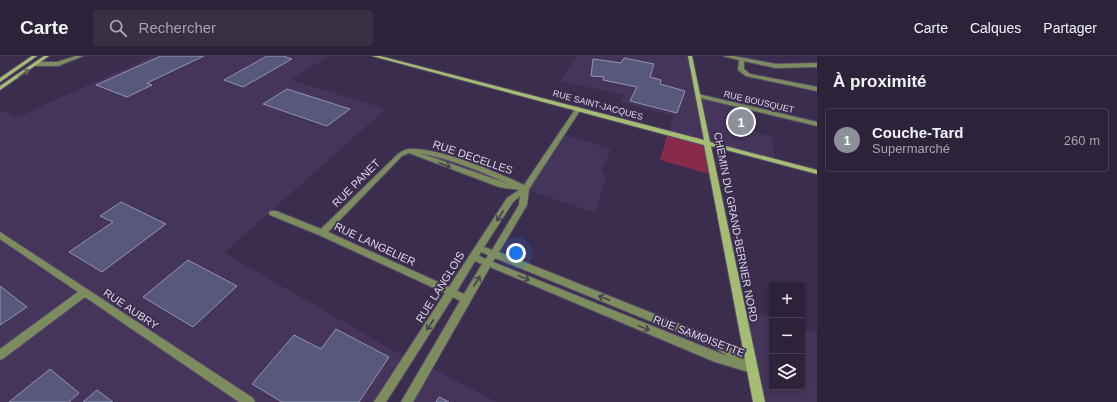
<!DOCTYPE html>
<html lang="fr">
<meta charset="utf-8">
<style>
body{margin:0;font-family:Helvetica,sans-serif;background:#382f45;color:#f1f3f6}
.controls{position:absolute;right:12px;bottom:12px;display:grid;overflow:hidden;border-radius:4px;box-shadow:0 2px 6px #0003}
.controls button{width:36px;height:36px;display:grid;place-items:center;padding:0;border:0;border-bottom:1px solid #483f54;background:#2c223a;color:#f1f3f6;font:20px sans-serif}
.you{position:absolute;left:516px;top:197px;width:14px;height:14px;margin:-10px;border:3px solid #fff;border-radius:50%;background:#1a73e8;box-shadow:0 0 0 6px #1a73e833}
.badge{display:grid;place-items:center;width:26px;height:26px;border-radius:50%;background:#8c9099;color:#fff;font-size:13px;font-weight:700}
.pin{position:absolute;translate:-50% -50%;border:2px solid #fff;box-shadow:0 1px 4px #0006}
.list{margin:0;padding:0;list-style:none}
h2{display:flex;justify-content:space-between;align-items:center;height:52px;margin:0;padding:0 16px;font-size:17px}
h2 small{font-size:13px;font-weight:400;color:#a6a4af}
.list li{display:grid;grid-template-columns:26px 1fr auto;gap:12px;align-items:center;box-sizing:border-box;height:64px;margin:0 8px 8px;padding:0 8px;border:1px solid #483f54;border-radius:4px}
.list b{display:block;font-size:15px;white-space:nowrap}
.list p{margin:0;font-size:13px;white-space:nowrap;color:#a6a4af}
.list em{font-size:13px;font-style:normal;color:#a6a4af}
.icon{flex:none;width:22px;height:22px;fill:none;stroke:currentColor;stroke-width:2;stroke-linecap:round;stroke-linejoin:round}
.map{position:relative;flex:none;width:817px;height:346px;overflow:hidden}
header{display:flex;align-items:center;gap:24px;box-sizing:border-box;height:56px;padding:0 20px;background:#2c223a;border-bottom:1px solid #483f54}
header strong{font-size:19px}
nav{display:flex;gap:22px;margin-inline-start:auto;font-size:14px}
.search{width:280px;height:36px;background:#382f45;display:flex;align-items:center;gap:10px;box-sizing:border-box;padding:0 14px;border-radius:4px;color:#a6a4af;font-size:15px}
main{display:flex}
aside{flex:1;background:#2c223a}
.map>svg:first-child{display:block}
</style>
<header>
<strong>Carte</strong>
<div class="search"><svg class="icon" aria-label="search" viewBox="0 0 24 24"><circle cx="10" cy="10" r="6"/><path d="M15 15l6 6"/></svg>Rechercher</div>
<nav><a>Carte</a><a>Calques</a><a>Partager</a></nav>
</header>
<main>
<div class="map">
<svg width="817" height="346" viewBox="0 0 817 346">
<rect width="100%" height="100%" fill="#3b2d4d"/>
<path fill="#46355b" d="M 152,0 L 329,0 L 291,24 L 386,53 L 224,197 L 408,303 L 380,346 L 0,346 L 0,54 L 18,61 Z
M 577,0 L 690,0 L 698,40 L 744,51 L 752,75 L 772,81 L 775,105 L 668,77 L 673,60 L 620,46 L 624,39 L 560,25 Z
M 562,78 L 611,93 L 601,116 L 607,120 L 595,157 L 525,133 Z
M 740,252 L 772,262 L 772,331 L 802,331 L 802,273 L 817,278 L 817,346 L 759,346 Z
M 428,310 L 497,346 L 405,346 Z"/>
<path fill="#882b4a" d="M 668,77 L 707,87 L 713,119 L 660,104 Z"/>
<path fill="#57587b" stroke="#9293ba" d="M 161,0 L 204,0 L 147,27 L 152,29 L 127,41 L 96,29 Z
M 267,0 L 283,0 L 292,3 L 243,31 L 224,24 Z
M 624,2 L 654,8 L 650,21 L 661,24 L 660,28 L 685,35 L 677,57 L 630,45 L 637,31 L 603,24 L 604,21 L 591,20 L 593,3 L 621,7 Z
M 287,33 L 350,53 L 327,70 L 263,48 Z
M 732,57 L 745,59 L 750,73 L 737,71 Z
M 121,146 L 166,168 L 102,216 L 69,196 L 113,166 L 100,160 Z
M 188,204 L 237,230 L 193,271 L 143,241 Z
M 0,230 L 27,251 L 0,269 Z
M 336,273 L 389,301 L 359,346 L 282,346 L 252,328 L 294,279 L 321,293 Z
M 50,313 L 79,337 L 69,346 L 9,346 Z
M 97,334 L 113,346 L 83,346 Z
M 439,341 L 449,346 L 436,346 Z"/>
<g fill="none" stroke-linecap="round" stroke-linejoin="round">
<g stroke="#594c69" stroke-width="2">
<path id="street" d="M 76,0 L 83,0 L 58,10 L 36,10 L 33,8 L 36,6 L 57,6 Z
M 723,0 L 733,0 L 776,8 L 817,7 L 817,11 L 776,12 L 744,5 L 744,13 L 750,18 L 817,31 L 817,35 L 746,20 L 738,14 L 739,4 Z
M 698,38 L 817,66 L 817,70 L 696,41 L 695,40 Z
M 578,51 L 581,53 L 529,133 L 527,149 L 499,196 L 722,285 L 751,307 L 756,309 L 757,312 L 756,315 L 752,317 L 715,306 L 490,211 L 413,346 L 401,346 L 460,245 L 453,241 L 386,346 L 374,346 L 445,237 L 319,179 L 270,159 L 269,157 L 270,155 L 276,155 L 321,173 L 398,98 C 401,96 405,93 409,93 C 438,91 497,116 524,129 L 576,52 ZM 409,97 L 499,131 L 519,134 L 507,142 L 449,231 L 328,176 L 402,100 ZM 420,97 C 451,103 480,115 509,128 ZM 520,140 L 519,149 L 492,194 L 484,191 L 513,146 ZM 481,196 L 488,199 L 486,203 L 479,200 ZM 495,202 L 714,291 L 727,300 L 493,206 ZM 475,205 L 482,208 L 464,238 L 457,235 Z
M 0,176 L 253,342 L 255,346 L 239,346 L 85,241 L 4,302 L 0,304 L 0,293 L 78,236 L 0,183 Z"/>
</g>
<g stroke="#594c69" stroke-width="2">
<path id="secondary" d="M 32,0 L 37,0 L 0,26 L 0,22 Z
M 44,0 L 49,0 L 0,34 L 0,30 Z
M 372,0 L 380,0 L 704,84 L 688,0 L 692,0 L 710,86 L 817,114 L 817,118 L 711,90 L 765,346 L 753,346 L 704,89 Z"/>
</g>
<use href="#street" fill="#7c8c5e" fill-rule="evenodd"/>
<use href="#secondary" fill="#a4bd72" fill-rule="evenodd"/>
</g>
<defs><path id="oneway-shaft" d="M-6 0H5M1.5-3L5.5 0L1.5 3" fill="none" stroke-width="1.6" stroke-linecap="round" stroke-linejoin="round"/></defs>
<use stroke="#65675c" href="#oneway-shaft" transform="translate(24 17) rotate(-35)"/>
<g stroke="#484050">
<use href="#oneway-shaft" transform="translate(445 109) rotate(19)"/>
<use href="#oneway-shaft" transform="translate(500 160) rotate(122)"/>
<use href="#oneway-shaft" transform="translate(524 222) rotate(22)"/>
<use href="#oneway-shaft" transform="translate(477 225) rotate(-58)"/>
<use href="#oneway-shaft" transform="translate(604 242) rotate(-158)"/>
<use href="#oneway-shaft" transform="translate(430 269) rotate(123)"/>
<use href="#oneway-shaft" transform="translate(644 272) rotate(22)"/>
</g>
<g text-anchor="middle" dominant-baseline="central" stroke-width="3.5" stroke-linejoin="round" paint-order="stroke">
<g font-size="9" fill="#dfd7eb" stroke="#3b2d4d">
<text transform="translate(759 46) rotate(13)">RUE BOUSQUET</text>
<text transform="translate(598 49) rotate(15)">RUE SAINT-JACQUES</text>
</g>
<g font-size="11" fill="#dfd7eb" stroke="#3b2d4d">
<text transform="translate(473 101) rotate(19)">RUE DECELLES</text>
<text transform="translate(356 127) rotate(-45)">RUE PANET</text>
<text transform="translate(736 171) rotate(79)">CHEMIN DU GRAND-BERNIER NORD</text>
<text transform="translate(375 188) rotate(25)">RUE LANGELIER</text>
<text transform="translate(440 231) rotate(-58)">RUE LANGLOIS</text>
<text transform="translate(131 253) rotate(34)">RUE AUBRY</text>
<text transform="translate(699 280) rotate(21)">RUE SAMOISETTE</text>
</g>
</g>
</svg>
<div class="controls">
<button>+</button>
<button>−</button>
<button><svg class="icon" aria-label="layers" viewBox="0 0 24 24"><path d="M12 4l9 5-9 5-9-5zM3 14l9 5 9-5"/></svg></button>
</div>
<div class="you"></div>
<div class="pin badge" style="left:741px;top:66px">1</div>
</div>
<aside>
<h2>À proximité<small></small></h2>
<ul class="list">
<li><span class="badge">1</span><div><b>Couche-Tard</b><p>Supermarché</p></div><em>260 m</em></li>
</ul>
</aside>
</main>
